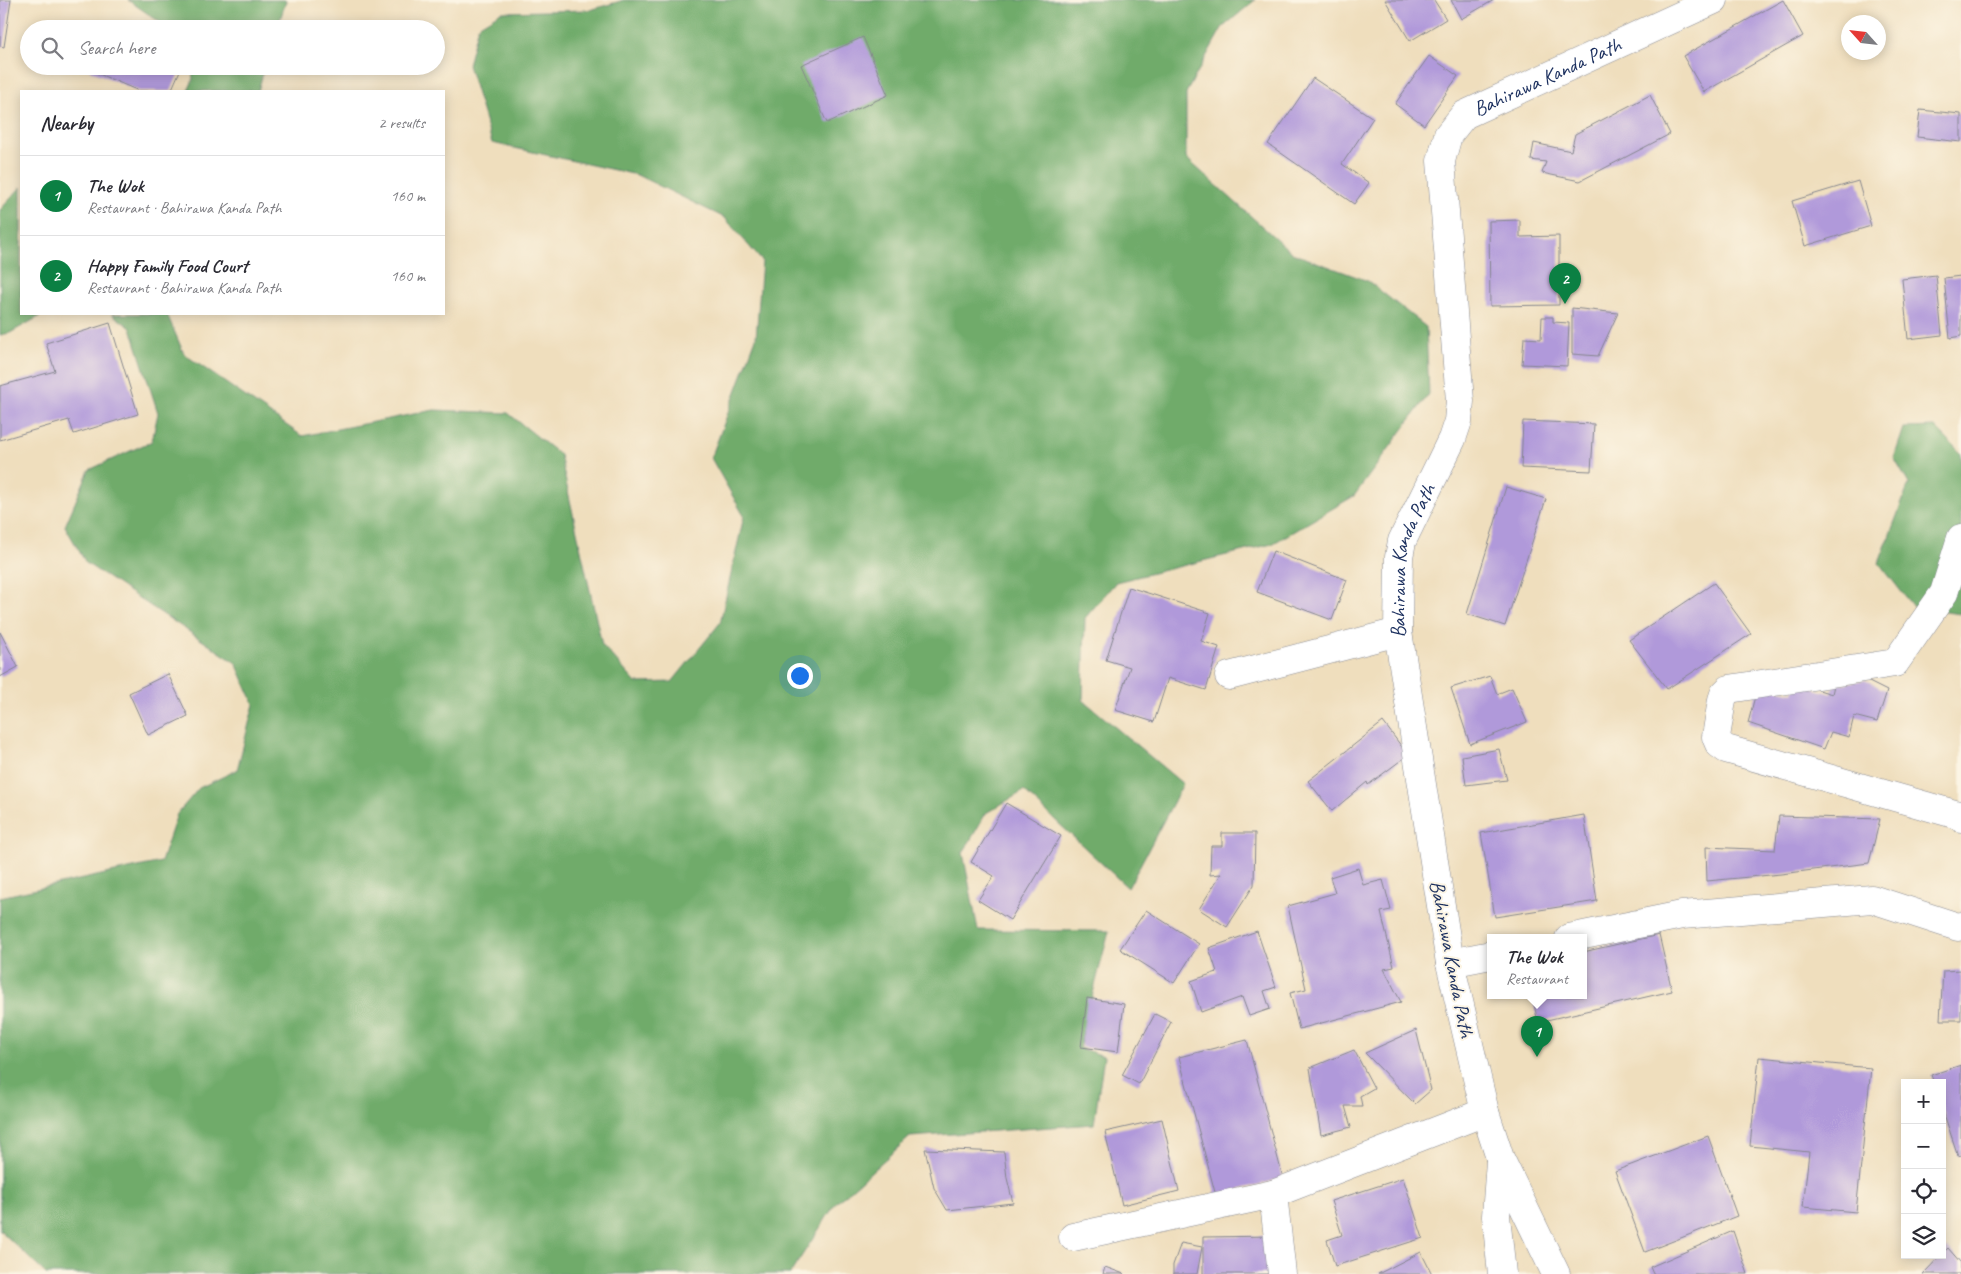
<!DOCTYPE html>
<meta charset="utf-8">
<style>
body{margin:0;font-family:Caveat,sans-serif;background:#f2f2f3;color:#2b2b33}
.controls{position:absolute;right:15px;bottom:15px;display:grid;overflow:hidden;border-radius:0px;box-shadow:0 2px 12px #0003}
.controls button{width:45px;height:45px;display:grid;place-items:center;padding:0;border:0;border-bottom:1px solid #e1e1e2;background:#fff;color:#2b2b33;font:25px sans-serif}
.compass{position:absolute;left:1841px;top:15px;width:45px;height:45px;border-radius:50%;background:#fff;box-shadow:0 2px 12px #0003;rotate:297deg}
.you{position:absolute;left:799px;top:675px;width:18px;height:18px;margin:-12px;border:4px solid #fff;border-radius:50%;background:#1a73e8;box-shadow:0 0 0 8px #1a73e833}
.badge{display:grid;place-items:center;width:32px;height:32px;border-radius:50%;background:#0b8043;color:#fff;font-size:16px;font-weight:700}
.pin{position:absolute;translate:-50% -41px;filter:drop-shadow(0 1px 2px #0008)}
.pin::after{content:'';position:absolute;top:26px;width:18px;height:15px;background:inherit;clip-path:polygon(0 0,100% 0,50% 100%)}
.popup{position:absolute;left:1487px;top:934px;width:100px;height:65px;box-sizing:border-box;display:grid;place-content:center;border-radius:0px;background:#fff;filter:drop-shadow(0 1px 4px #0005);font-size:16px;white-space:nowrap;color:#7c7c81}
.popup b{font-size:19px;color:#2b2b33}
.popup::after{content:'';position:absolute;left:50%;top:100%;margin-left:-10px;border:10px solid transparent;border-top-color:#fff}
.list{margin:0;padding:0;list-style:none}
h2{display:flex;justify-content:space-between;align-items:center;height:65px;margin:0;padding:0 20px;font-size:21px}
h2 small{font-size:16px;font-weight:400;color:#7c7c81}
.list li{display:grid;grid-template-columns:32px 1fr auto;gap:15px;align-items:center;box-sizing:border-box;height:80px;padding:0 20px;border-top:1px solid #e1e1e2}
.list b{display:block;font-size:19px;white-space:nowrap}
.list p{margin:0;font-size:16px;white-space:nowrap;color:#7c7c81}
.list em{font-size:16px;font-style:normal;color:#7c7c81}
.icon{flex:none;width:28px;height:28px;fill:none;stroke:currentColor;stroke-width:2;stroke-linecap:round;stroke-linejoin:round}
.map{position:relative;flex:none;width:1961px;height:1274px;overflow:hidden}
.search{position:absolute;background:#fff;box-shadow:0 2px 12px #0003;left:20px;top:20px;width:425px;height:55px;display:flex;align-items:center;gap:12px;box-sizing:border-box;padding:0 18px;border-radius:28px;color:#7c7c81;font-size:19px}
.panel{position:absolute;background:#fff;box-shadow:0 2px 12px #0003;left:20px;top:90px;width:425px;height:225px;border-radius:0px}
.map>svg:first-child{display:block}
</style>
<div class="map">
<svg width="1961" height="1274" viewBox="0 0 1961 1274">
<rect width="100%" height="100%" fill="#fcf5e5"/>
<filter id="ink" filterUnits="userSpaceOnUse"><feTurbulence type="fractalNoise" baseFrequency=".02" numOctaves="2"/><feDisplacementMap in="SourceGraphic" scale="10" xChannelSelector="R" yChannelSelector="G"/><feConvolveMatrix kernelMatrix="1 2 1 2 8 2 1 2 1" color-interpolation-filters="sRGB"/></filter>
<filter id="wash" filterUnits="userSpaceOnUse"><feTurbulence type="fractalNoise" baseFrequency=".0096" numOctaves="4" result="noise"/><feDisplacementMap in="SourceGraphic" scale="20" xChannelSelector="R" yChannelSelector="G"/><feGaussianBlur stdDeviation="1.12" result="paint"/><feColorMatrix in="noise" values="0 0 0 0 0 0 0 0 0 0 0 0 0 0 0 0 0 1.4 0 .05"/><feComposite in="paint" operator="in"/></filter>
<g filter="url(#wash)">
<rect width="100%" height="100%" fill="#efdebd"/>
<path fill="#70ab6b" stroke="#466d64" d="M 128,0 L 284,0 L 286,1 L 277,29 L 170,29 Z
M 624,0 L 1255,0 L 1222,28 L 1186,93 L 1186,158 L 1292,253 L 1368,281 L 1426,327 L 1429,394 L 1354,496 L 1272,544 L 1116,582 L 1085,618 L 1083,700 L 1183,784 L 1128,888 L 1024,791 L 986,813 L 963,853 L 978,930 L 1109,931 L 1079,1048 L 1104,1056 L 1094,1124 L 910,1137 L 836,1203 L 790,1274 L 46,1274 L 0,1230 L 0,897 L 161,862 L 177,814 L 199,788 L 237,770 L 254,704 L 236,663 L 86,563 L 65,526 L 89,470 L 152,441 L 158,413 L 131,328 L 112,314 L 167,314 L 184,354 L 302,436 L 434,410 L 508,413 L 560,455 L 602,645 L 636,683 L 672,682 L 720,623 L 744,516 L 711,458 L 756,338 L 762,261 L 725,218 L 637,175 L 492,143 L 468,65 L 478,26 L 501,12 L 590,10 Z
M 192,66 L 265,66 L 258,91 L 188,91 L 193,80 Z
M 21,187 L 21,314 L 44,314 L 10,333 L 0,335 L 0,210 Z
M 1935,427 L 1961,453 L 1961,614 L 1914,608 L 1879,563 L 1909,484 L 1894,458 L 1904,428 Z"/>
<g id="blocks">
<path fill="#b099da" d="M 0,0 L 11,0 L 4,47 L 0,46 Z
M 1385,0 L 1434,0 L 1446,19 L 1410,41 Z
M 1451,0 L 1494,0 L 1461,19 Z
M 1783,0 L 1803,36 L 1704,92 L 1683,56 Z
M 863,37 L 888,95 L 827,123 L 801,65 Z
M 1429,56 L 1458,76 L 1424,125 L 1395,104 Z
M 80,66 L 182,66 L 171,91 L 139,91 Z
M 1313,78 L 1373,118 L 1342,164 L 1369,183 L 1354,204 L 1268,144 Z
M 1650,95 L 1670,134 L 1580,181 L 1542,173 L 1546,162 L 1531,160 L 1534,143 L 1571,151 L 1575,134 Z
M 1920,110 L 1961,114 L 1961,142 L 1917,137 Z
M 1858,181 L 1871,226 L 1805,246 L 1792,201 Z
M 1520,220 L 1520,237 L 1559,236 L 1559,305 L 1490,306 L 1489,221 Z
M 1936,275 L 1942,335 L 1908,339 L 1902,279 Z
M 1961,276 L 1961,336 L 1950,338 L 1944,278 Z
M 1572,308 L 1618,313 L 1598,356 L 1572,354 Z
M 1542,317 L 1553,317 L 1553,322 L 1569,323 L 1567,366 L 1522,364 L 1524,338 L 1541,339 Z
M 110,323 L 138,414 L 74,434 L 69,420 L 0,440 L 0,386 L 55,371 L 46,343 Z
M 1523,421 L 1594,424 L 1591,471 L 1521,468 Z
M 1506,487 L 1546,499 L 1505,626 L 1467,614 Z
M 1273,551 L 1347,580 L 1332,620 L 1257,592 Z
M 1714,583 L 1751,634 L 1667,689 L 1629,640 Z
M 1129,587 L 1210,613 L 1201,641 L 1219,647 L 1206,690 L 1168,678 L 1154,722 L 1115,710 L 1130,667 L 1106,660 Z
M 0,632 L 18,667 L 0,677 Z
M 168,674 L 188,716 L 148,735 L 129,693 Z
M 1490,676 L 1497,694 L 1512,688 L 1527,722 L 1470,744 L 1451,688 Z
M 1865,680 L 1887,691 L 1877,722 L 1854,716 L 1849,737 L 1831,732 L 1824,749 L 1748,723 L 1758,685 L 1793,693 L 1796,683 L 1832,694 L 1834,685 Z
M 1383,722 L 1408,755 L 1368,785 L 1367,782 L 1332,811 L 1308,781 Z
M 1499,749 L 1507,780 L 1466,785 L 1462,756 Z
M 1006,803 L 1061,836 L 1010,920 L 978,900 L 994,876 L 971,862 Z
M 1584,815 L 1597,901 L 1495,917 L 1481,833 Z
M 1779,816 L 1880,819 L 1869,863 L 1781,874 L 1707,881 L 1706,847 L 1775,850 Z
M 1222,833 L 1255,833 L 1254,885 L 1227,927 L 1199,909 L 1221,874 L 1210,875 L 1211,846 L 1222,846 Z
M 1358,868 L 1363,885 L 1383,880 L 1391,910 L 1381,912 L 1394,967 L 1384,969 L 1401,1002 L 1299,1029 L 1290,993 L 1306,989 L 1288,906 L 1335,893 L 1330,877 Z
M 1146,910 L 1199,944 L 1174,983 L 1120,949 Z
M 1257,931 L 1276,987 L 1264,991 L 1270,1009 L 1249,1016 L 1242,997 L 1201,1012 L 1191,981 L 1217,972 L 1209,948 Z
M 1659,935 L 1672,991 L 1538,1022 L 1532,996 L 1583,996 L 1583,952 Z
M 1961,970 L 1961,1020 L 1940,1020 L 1943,971 Z
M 1087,998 L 1124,1004 L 1118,1052 L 1081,1047 Z
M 1155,1014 L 1171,1022 L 1139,1084 L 1122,1075 Z
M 1416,1030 L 1431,1090 L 1415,1104 L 1365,1053 Z
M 1247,1040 L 1283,1178 L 1216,1196 L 1179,1057 Z
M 1354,1050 L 1374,1088 L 1360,1096 L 1362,1106 L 1345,1106 L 1351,1127 L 1321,1135 L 1310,1068 Z
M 1759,1057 L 1871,1068 L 1856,1212 L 1803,1207 L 1809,1152 L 1750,1146 Z
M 1961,1065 L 1961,1155 L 1958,1156 L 1942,1108 L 1942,1083 L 1934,1083 L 1931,1075 Z
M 1162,1119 L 1179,1191 L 1122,1205 L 1105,1132 Z
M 1708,1136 L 1737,1216 L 1645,1252 L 1615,1171 Z
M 925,1149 L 1004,1152 L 1007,1178 L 1013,1203 L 947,1210 L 934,1188 Z
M 1403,1178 L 1423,1238 L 1335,1266 L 1327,1240 L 1342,1235 L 1331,1201 Z
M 1733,1231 L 1748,1274 L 1653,1274 L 1650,1267 Z
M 1276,1236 L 1277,1274 L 1203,1274 L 1203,1237 Z
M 1181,1243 L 1202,1247 L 1197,1274 L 1173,1274 L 1173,1265 Z
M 1948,1248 L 1961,1263 L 1961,1274 L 1923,1274 Z
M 1421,1252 L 1432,1274 L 1378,1274 Z
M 1105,1267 L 1124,1274 L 1103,1274 Z"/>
</g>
</g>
<g filter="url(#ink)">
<use href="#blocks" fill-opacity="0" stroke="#85868e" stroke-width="1"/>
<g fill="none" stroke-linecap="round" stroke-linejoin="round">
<g stroke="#85868e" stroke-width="29">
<g id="minor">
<path d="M 1961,538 L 1944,593 L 1895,663 L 1729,689 L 1724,694 L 1722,700 L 1716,737 L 1719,744 L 1726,749 L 1958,815 L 1961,818"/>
<path d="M 1229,676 L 1398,632"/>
<path d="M 1569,938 L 1682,915 L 1872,899 L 1958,927 L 1961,926"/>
<path d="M 1450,963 L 1491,955"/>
<path d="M 1500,1161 L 1496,1216 L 1502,1274"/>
<path d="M 1073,1237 L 1273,1194"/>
<path d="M 1282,1274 L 1273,1194 L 1485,1112"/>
<path id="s1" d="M 1556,1274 L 1500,1158 L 1485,1112 L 1450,963 L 1398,632 L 1399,557 L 1402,541 L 1452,439 L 1458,421 L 1460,401 L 1441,161 L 1448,135 L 1464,115 L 1714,0"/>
</g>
</g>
<use href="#minor" stroke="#fff" stroke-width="28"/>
</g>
</g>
<g text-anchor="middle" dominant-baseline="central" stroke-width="4" stroke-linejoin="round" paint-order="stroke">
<g font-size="21" fill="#1b2f5e" stroke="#fcf5e5">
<text stroke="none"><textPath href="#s1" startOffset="1294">Bahirawa Kanda Path</textPath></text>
<text stroke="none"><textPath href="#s1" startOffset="739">Bahirawa Kanda Path</textPath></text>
<text transform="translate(1452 959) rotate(79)">Bahirawa Kanda Path</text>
</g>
</g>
</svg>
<div class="controls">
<button>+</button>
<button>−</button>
<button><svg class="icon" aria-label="locate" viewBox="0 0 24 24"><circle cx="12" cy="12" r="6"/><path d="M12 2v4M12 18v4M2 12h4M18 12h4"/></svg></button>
<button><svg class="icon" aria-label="layers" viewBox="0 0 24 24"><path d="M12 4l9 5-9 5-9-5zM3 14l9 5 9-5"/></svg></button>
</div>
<svg class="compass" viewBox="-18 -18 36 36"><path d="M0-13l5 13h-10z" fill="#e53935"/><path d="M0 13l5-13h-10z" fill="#7c7c81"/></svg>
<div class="you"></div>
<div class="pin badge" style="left:1537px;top:1057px">1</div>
<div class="popup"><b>The Wok</b>Restaurant</div>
<div class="pin badge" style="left:1565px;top:304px">2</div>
<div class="search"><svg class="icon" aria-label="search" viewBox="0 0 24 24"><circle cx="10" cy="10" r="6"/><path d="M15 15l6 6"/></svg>Search here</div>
<section class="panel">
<h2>Nearby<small>2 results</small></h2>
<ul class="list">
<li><span class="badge">1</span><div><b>The Wok</b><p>Restaurant · Bahirawa Kanda Path</p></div><em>160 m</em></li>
<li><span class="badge">2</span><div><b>Happy Family Food Court</b><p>Restaurant · Bahirawa Kanda Path</p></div><em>160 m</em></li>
</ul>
</section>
</div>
